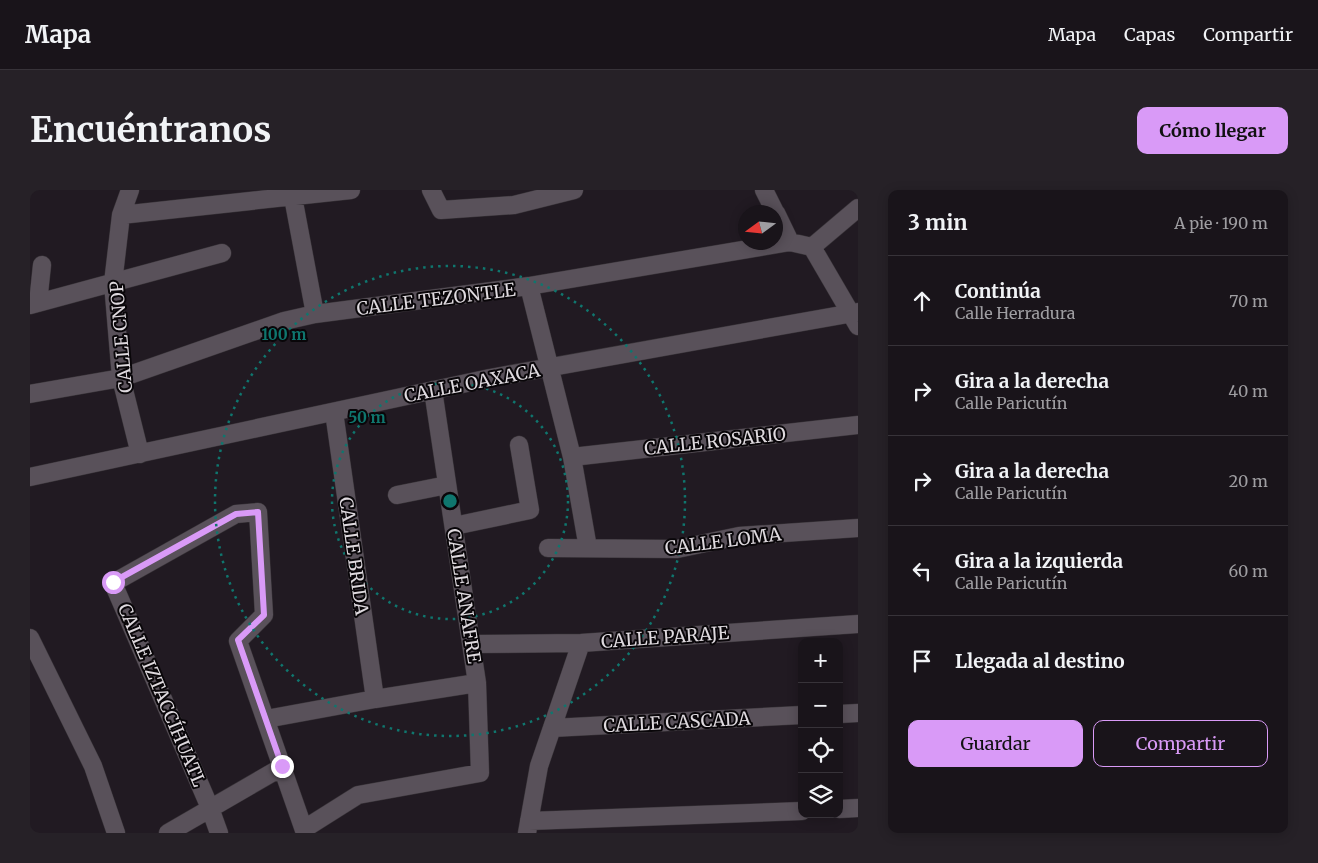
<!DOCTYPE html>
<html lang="es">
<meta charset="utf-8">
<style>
body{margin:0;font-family:Merriweather,serif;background:#262127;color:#f1f3f6}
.controls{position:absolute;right:15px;bottom:15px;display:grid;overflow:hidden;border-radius:10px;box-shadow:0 2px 12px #0003}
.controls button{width:45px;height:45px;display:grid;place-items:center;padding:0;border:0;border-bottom:1px solid #373339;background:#19141a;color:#f1f3f6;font:25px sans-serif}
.compass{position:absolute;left:708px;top:15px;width:45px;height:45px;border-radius:50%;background:#19141a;box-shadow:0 2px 12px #0003;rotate:255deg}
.stop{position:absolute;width:15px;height:15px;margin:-11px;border:4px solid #d99af7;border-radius:50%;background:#fff}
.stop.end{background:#d99af7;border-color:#fff;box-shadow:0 1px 5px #0008}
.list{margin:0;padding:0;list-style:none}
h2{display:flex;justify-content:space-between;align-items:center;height:65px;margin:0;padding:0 20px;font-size:21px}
h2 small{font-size:16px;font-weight:400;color:#9f9ea2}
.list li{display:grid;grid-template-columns:32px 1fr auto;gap:15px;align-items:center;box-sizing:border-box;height:90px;padding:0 20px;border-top:1px solid #373339}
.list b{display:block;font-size:19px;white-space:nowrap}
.list p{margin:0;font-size:16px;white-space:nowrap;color:#9f9ea2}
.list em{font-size:16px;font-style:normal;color:#9f9ea2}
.actions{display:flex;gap:10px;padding:15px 20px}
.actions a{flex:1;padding:11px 0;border:1px solid #d99af7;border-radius:10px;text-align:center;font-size:18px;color:#d99af7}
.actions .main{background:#d99af7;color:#111}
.icon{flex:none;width:28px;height:28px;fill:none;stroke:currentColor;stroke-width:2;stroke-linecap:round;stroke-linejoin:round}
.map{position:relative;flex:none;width:828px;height:643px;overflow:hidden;border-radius:10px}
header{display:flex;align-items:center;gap:30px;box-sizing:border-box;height:70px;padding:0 25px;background:#19141a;border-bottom:1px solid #373339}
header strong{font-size:24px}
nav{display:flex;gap:28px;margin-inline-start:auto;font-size:18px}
.intro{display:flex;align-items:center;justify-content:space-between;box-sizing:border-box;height:120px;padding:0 30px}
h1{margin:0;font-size:35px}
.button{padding:12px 22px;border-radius:10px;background:#d99af7;color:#111;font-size:18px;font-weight:700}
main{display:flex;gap:30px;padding:0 30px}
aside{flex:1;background:#19141a;border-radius:10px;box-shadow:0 2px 12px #0003}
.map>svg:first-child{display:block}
</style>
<header>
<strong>Mapa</strong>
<nav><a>Mapa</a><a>Capas</a><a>Compartir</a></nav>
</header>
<div class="intro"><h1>Encuéntranos</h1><a class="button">Cómo llegar</a></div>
<main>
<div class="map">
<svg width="828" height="643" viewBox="0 0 828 643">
<rect width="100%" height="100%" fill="#211a22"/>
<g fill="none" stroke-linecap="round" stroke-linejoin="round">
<g stroke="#393439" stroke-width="19">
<path id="minor" d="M 100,0 L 91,25 L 83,93 L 91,188 L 110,264
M 401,0 L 411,20 L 484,15 L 544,0
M 734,0 L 745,22
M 263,7 L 285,124
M 746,23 L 760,52
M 91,25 L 321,0
M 782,57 L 828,136
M 782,57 L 828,18
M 499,96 L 542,267 L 558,358
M 8,113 L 12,75
M 0,115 L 192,63
M 0,204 L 91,188 L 254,131 L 285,124 L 499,96 L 760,52 L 782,57
M 304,222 L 345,509
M 542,267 L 828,235
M 0,287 L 460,188 L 828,122
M 367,305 L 417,295
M 424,336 L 500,320 L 489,255
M 518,358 L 647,359 L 709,346 L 828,338
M 0,448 L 63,576 L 86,643
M 442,454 L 551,453 L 828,434
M 809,524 L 828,523
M 236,529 L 345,509 L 447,493
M 522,538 L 772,525
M 809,619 L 828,618
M 499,631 L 772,621
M 274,639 L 328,605 L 450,583 L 447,493 L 403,200
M 138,643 L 252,577
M 189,643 L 180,618 L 83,393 L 206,324 L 228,322 L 234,425 L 208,451 L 275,643
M 497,643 L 509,576 L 551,453"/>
</g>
<use href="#minor" stroke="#59515a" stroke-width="18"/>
</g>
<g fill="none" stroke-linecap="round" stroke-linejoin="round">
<path stroke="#d99af7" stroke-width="6" d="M 83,392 L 206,324 L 228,322 L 234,425 L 208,450 L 252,576"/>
</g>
<g fill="none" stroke="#0f766e" stroke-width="2.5" stroke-dasharray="2.5 5">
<circle cx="420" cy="311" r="118"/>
<circle cx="420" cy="311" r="235"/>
</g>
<g text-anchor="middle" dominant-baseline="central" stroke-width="4" stroke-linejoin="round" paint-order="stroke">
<g font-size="18" fill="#ded9de" stroke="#090609">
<text transform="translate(406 109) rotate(-7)">CALLE TEZONTLE</text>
<text transform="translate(91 147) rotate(-95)">CALLE CNOP</text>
<text transform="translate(442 193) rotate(-11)">CALLE OAXACA</text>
<text transform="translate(685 251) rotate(-6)">CALLE ROSARIO</text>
<text transform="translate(693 351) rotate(-7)">CALLE LOMA</text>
<text transform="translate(324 366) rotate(82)">CALLE BRIDA</text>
<text transform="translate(434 406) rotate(81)">CALLE ANAFRE</text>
<text transform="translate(635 447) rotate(-4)">CALLE PARAJE</text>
<text transform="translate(132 505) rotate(67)">CALLE IZTACCÍHUATL</text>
<text transform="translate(647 532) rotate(-3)">CALLE CASCADA</text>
</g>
</g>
<circle cx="420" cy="311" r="8" fill="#0f766e" stroke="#090609" stroke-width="2.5"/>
<g font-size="15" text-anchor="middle" font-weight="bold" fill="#0f766e" stroke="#090609" stroke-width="4" stroke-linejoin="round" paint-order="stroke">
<text x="254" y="150">100 m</text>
<text x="337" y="233">50 m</text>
</g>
</svg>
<div class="controls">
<button>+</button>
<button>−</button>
<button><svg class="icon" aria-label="locate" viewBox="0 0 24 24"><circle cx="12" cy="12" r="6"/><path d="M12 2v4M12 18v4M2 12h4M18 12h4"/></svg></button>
<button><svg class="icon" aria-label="layers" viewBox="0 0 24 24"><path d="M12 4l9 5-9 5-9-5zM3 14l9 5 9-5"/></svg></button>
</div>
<svg class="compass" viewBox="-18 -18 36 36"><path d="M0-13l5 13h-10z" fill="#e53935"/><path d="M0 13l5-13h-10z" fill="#9f9ea2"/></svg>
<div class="stop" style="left:83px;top:392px"></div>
<div class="stop end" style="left:252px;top:576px"></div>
</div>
<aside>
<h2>3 min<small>A pie · 190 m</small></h2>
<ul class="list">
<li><svg class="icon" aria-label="ahead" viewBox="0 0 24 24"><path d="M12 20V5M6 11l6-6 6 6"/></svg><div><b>Continúa</b><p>Calle Herradura</p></div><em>70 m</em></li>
<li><svg class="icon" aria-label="right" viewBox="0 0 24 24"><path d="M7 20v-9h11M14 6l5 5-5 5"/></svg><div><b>Gira a la derecha</b><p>Calle Paricutín</p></div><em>40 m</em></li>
<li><svg class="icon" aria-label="right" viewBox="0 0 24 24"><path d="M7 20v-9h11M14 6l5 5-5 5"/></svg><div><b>Gira a la derecha</b><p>Calle Paricutín</p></div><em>20 m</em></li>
<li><svg class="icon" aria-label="left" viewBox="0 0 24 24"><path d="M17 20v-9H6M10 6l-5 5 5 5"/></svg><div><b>Gira a la izquierda</b><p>Calle Paricutín</p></div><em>60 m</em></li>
<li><svg class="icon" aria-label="arrive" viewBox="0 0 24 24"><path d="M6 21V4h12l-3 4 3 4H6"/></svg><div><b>Llegada al destino</b></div></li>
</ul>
<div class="actions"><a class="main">Guardar</a><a>Compartir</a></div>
</aside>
</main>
